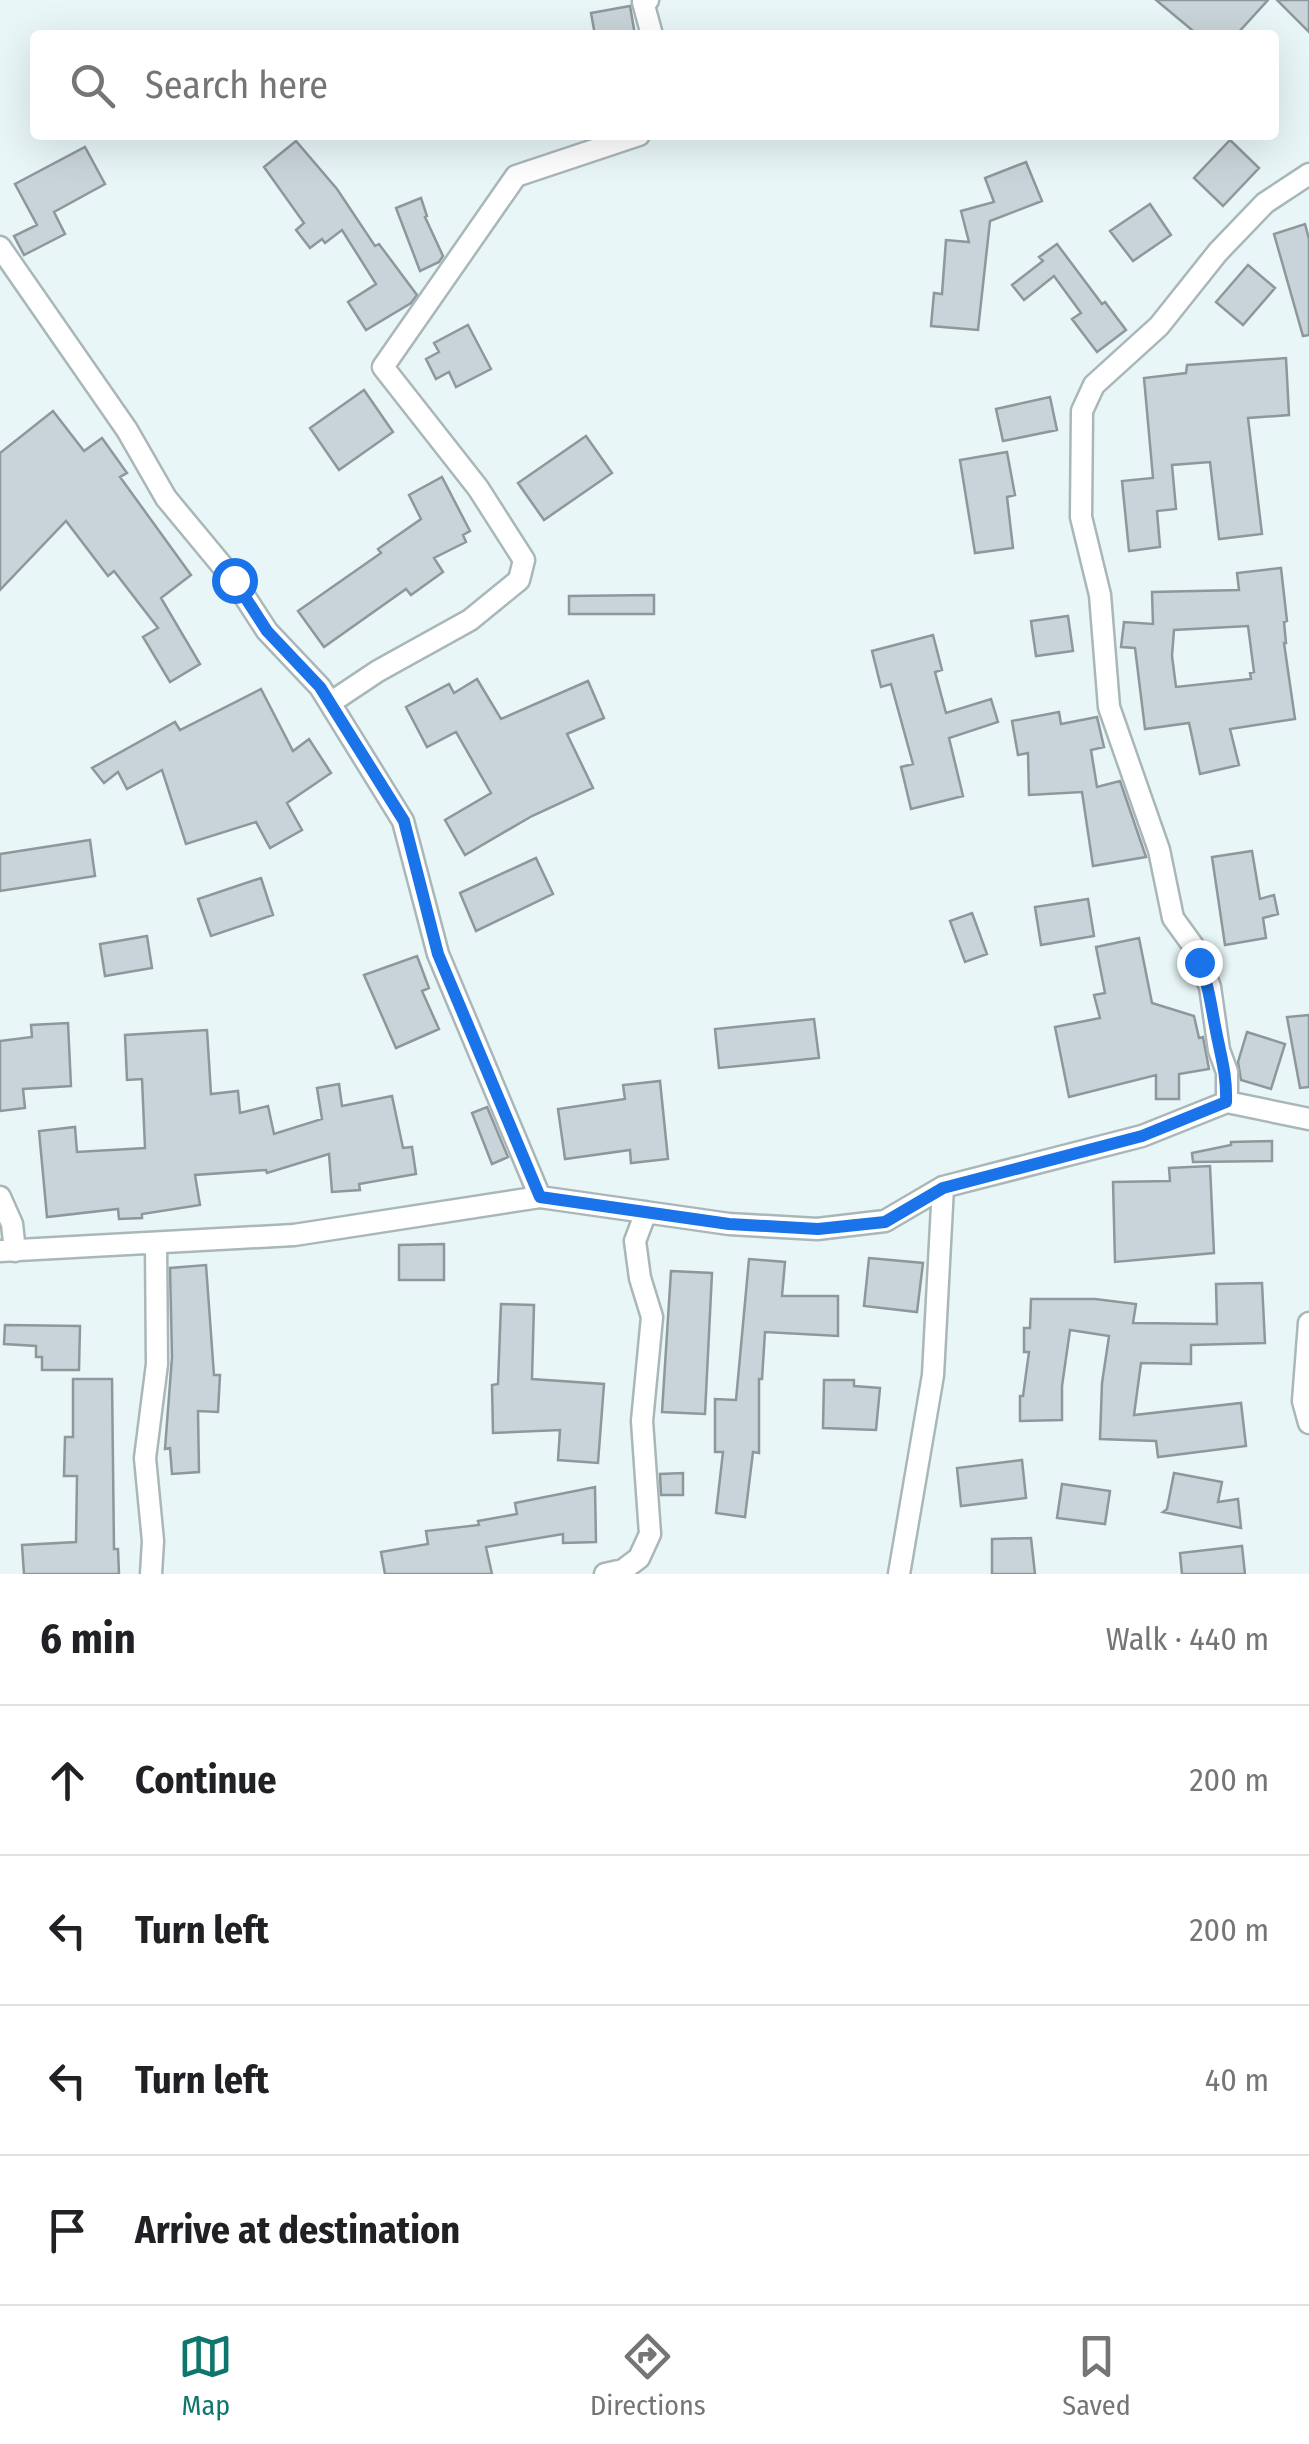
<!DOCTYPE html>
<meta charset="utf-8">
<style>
body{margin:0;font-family:"Fira Sans Condensed",sans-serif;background:#f2f2f2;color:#202124}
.stop{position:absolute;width:30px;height:30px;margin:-22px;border:8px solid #1a73e8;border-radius:50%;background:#fff}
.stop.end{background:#1a73e8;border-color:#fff;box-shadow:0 2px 10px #0008}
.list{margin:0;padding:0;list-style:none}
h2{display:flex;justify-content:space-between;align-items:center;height:130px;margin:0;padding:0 40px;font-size:42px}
h2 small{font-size:32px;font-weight:400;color:#757577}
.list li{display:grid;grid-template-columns:65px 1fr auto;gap:30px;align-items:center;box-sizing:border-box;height:150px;padding:0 40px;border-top:2px solid #e0e0e0}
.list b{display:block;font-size:38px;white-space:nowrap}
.list em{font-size:32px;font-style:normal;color:#757577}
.icon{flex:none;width:55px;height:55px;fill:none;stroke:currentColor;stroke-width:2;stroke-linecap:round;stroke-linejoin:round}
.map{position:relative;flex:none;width:1309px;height:1574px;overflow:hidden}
.search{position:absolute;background:#fff;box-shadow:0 10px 40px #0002;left:30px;right:30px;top:30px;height:110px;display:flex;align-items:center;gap:25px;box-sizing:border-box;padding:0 35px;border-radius:10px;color:#757577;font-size:38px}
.sheet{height:730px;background:#fff}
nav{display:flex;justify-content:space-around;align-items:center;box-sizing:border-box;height:140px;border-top:2px solid #e0e0e0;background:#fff;font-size:28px;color:#757577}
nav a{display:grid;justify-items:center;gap:5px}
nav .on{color:#0f766e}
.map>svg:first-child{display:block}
</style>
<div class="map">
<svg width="1309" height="1574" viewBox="0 0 1309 1574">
<rect width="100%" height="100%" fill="#e8f6f7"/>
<path fill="#c9d4da" stroke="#8d979c" stroke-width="2.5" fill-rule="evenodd" d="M 1156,0 L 1268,0 L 1236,35 L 1198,35 Z
M 1277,0 L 1309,0 L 1309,32 Z
M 630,6 L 635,35 L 595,35 L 591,13 Z
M 1230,140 L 1259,168 L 1223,206 L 1194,178 Z
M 296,141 L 337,189 L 375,246 L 379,244 L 417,295 L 411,303 L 366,330 L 348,302 L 376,284 L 342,230 L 325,243 L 322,239 L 310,248 L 296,230 L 304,223 L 264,167 Z
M 85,147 L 105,184 L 54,212 L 65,234 L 24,255 L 14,236 L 37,225 L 15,184 Z
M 1026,162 L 1042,201 L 990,221 L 978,330 L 931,326 L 934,293 L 942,294 L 946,240 L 969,242 L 961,211 L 994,202 L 985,178 Z
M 421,198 L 427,216 L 425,217 L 443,256 L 439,262 L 420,271 L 396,208 Z
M 1150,204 L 1171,235 L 1133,261 L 1110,231 Z
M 1305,224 L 1309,239 L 1309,335 L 1303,336 L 1274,234 Z
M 1057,244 L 1102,304 L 1105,302 L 1126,330 L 1097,352 L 1072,319 L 1081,313 L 1054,276 L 1024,300 L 1012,285 L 1043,261 L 1039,257 Z
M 1248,265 L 1275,288 L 1243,325 L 1216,302 Z
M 468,325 L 491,369 L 456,387 L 449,372 L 436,379 L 426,359 L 439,352 L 434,343 Z
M 1286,358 L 1289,415 L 1248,418 L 1262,534 L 1219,539 L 1210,462 L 1172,465 L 1176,509 L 1157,511 L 1160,547 L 1129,551 L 1122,481 L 1153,478 L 1144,378 L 1186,373 L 1187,365 Z
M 364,390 L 393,432 L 339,470 L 310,428 Z
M 1050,397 L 1057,430 L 1003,441 L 996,409 Z
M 53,411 L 84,451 L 102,438 L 127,473 L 120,477 L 191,575 L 161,598 L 200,664 L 170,682 L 143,637 L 158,628 L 114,571 L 108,576 L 66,521 L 0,590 L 0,453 Z
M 586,436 L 612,473 L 544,520 L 518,483 Z
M 1007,452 L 1015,495 L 1007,497 L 1013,548 L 975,553 L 960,460 Z
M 442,477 L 470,531 L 463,535 L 466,542 L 434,558 L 443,572 L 411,595 L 406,589 L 324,647 L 298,611 L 381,553 L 378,549 L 421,519 L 409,495 Z
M 1281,568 L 1287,621 L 1284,622 L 1286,643 L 1284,643 L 1295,719 L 1230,729 L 1239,765 L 1200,774 L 1189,723 L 1145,729 L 1135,648 L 1121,647 L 1124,622 L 1153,624 L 1152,592 L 1239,590 L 1237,573 ZM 1248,626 L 1254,672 L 1250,673 L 1251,679 L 1176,687 L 1172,656 L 1174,630 Z
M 654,595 L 654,614 L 569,614 L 569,596 Z
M 1068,616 L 1073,651 L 1036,656 L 1031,621 Z
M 933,635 L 942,670 L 935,672 L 946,713 L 991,699 L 998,722 L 949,738 L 963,796 L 911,809 L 901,767 L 913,764 L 891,684 L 881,687 L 872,651 Z
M 477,679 L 501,719 L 588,681 L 604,718 L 567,734 L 593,788 L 532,816 L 465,855 L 445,820 L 491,793 L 456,732 L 427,747 L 406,707 L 449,684 L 454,693 Z
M 261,689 L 293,751 L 309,739 L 331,773 L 287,803 L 302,830 L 270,848 L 256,822 L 186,844 L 162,770 L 127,789 L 118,772 L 104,783 L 92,768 L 175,722 L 180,730 Z
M 1059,712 L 1061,724 L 1097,717 L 1104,747 L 1091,750 L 1097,787 L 1120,781 L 1146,857 L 1093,866 L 1082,792 L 1029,795 L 1028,753 L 1018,755 L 1012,721 Z
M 90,840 L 95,876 L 0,891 L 0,854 Z
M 1252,851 L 1260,899 L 1274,895 L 1278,914 L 1263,918 L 1266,938 L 1225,945 L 1212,857 Z
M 536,858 L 553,894 L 476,931 L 460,893 Z
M 261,878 L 273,915 L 211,936 L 198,899 Z
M 1088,899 L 1094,936 L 1041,945 L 1035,907 Z
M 972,913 L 987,954 L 965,962 L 950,921 Z
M 147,936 L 152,968 L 105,976 L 100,944 Z
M 1139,938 L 1152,1003 L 1194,1016 L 1199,1038 L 1203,1037 L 1209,1069 L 1179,1074 L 1179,1099 L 1156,1099 L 1156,1075 L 1069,1097 L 1055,1027 L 1100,1018 L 1094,995 L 1105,993 L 1096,947 Z
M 417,956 L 429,988 L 422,991 L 439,1029 L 396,1048 L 364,975 Z
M 1309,1015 L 1309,1087 L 1300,1088 L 1287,1017 Z
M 814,1019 L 819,1058 L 719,1068 L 715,1029 Z
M 68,1023 L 71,1086 L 23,1089 L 25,1108 L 0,1111 L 0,1041 L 32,1037 L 31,1025 Z
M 207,1030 L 211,1094 L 238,1091 L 240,1113 L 268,1106 L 274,1134 L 322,1119 L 317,1088 L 339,1084 L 342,1106 L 392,1096 L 403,1148 L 412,1147 L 416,1174 L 359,1184 L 360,1190 L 332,1192 L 329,1154 L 267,1173 L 266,1170 L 195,1175 L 200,1205 L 142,1214 L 142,1218 L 119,1219 L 118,1209 L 47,1217 L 39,1131 L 75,1127 L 77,1152 L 145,1148 L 142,1079 L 127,1080 L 125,1035 Z
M 1247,1032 L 1285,1044 L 1271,1089 L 1241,1080 L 1238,1062 Z
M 660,1081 L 668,1159 L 631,1163 L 630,1150 L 565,1159 L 558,1109 L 625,1099 L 623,1085 Z
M 487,1107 L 508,1157 L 492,1164 L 472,1113 Z
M 1272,1141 L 1272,1161 L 1193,1162 L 1192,1153 L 1231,1145 L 1231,1142 Z
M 1210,1166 L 1214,1253 L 1115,1262 L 1113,1182 L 1170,1181 L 1169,1168 Z
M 444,1244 L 444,1280 L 399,1280 L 399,1245 Z
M 869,1258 L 923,1263 L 917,1312 L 864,1306 Z
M 749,1259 L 785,1262 L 782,1296 L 838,1296 L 838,1336 L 765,1332 L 762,1379 L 759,1379 L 759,1453 L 753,1452 L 745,1517 L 716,1513 L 723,1452 L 715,1452 L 715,1399 L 736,1400 Z
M 206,1265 L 214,1375 L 220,1375 L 218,1412 L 198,1411 L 199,1472 L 172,1474 L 170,1448 L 165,1449 L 172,1357 L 170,1268 Z
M 671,1271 L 712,1273 L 705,1414 L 662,1412 Z
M 1262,1283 L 1265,1343 L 1191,1345 L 1191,1364 L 1141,1363 L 1134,1415 L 1241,1403 L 1246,1446 L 1158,1457 L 1156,1441 L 1100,1439 L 1102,1383 L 1109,1336 L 1070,1330 L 1062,1386 L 1062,1420 L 1020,1421 L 1020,1396 L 1023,1396 L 1029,1352 L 1024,1352 L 1024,1328 L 1030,1328 L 1031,1299 L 1095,1299 L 1136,1304 L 1133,1323 L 1217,1324 L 1216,1284 Z
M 501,1304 L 534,1305 L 532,1379 L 604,1384 L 598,1463 L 558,1460 L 560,1430 L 493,1433 L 492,1385 L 498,1384 Z
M 5,1325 L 80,1326 L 79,1370 L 42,1370 L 42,1357 L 36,1357 L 36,1346 L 4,1344 Z
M 73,1379 L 112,1379 L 114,1549 L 118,1549 L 119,1574 L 24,1574 L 22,1545 L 76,1542 L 77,1476 L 64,1476 L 65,1437 L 73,1437 Z
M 824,1380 L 854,1380 L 854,1386 L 880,1388 L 876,1430 L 823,1428 Z
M 1022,1460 L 1026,1498 L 961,1506 L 957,1468 Z
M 683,1473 L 683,1495 L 661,1495 L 660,1474 Z
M 1174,1473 L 1222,1482 L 1218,1502 L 1238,1499 L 1241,1528 L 1163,1512 L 1167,1509 Z
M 1062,1484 L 1110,1491 L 1105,1524 L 1057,1518 Z
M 595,1487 L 596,1542 L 563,1543 L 563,1534 L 486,1547 L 492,1574 L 385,1574 L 381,1552 L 428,1544 L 426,1531 L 479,1525 L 478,1521 L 517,1514 L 515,1503 Z
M 1031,1538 L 1035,1574 L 992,1574 L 992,1539 Z
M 1242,1546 L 1245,1574 L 1182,1574 L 1180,1553 Z"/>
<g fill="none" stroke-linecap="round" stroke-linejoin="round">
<g stroke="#aab7b9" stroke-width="25">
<path id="minor" d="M 648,0 L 643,2 L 652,35
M 0,247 L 127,430 L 166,498 L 234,580 L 267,631 L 320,687 L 403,821 L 438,954 L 540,1197
M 330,703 L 378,671 L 470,620 L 519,580 L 524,560 L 478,488 L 383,367 L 516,176 L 639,135
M 1227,1102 L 1227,1072 L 1219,1050 L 1210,987 L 1194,947 L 1173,918 L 1159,850 L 1109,707 L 1100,595 L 1081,517 L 1082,411 L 1094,385 L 1159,326 L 1218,252 L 1265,203 L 1309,174
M 0,1197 L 12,1224 L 15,1251
M 0,1251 L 294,1235 L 540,1197 L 729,1224 L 817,1229 L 885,1221 L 943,1187 L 1142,1136 L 1227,1102 L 1309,1119
M 1309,1323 L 1303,1401 L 1309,1423
M 151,1574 L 153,1541 L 145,1458 L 157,1364 L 156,1243
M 605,1574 L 623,1570 L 639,1558 L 650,1534 L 642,1421 L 652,1317 L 640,1278 L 635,1241 L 646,1212
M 899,1574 L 933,1375 L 943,1187"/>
</g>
<use href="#minor" stroke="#fff" stroke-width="20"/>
</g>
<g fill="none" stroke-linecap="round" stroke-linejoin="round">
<path stroke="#1a73e8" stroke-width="12" d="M 234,580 L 267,631 L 320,687 L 404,821 L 438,954 L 540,1197 L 729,1224 L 818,1229 L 885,1222 L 943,1188 L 1142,1136 L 1226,1102 C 1227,1075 1221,1057 1216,1031 C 1211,1007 1209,985 1199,962"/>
</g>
</svg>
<div class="stop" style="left:234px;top:580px"></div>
<div class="stop end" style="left:1199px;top:962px"></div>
<div class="search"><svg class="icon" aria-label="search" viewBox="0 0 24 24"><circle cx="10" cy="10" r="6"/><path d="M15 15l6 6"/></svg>Search here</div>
</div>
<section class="sheet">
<h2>6 min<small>Walk · 440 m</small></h2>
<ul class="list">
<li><svg class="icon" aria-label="ahead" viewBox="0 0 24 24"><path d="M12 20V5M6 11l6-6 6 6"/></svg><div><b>Continue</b></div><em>200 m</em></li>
<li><svg class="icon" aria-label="left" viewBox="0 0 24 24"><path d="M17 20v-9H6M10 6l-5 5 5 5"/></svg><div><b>Turn left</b></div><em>200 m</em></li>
<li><svg class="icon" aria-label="left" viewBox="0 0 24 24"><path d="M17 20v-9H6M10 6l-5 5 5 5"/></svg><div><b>Turn left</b></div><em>40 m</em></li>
<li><svg class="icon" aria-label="arrive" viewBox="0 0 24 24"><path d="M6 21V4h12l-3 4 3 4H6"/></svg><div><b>Arrive at destination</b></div></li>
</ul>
</section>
<nav>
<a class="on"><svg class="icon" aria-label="map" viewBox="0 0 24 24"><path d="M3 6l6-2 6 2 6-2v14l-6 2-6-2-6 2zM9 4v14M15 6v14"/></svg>Map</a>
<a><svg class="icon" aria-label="directions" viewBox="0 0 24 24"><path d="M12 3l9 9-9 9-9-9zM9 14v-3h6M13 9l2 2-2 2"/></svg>Directions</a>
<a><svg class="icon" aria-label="saved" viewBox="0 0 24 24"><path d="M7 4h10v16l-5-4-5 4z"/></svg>Saved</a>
</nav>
